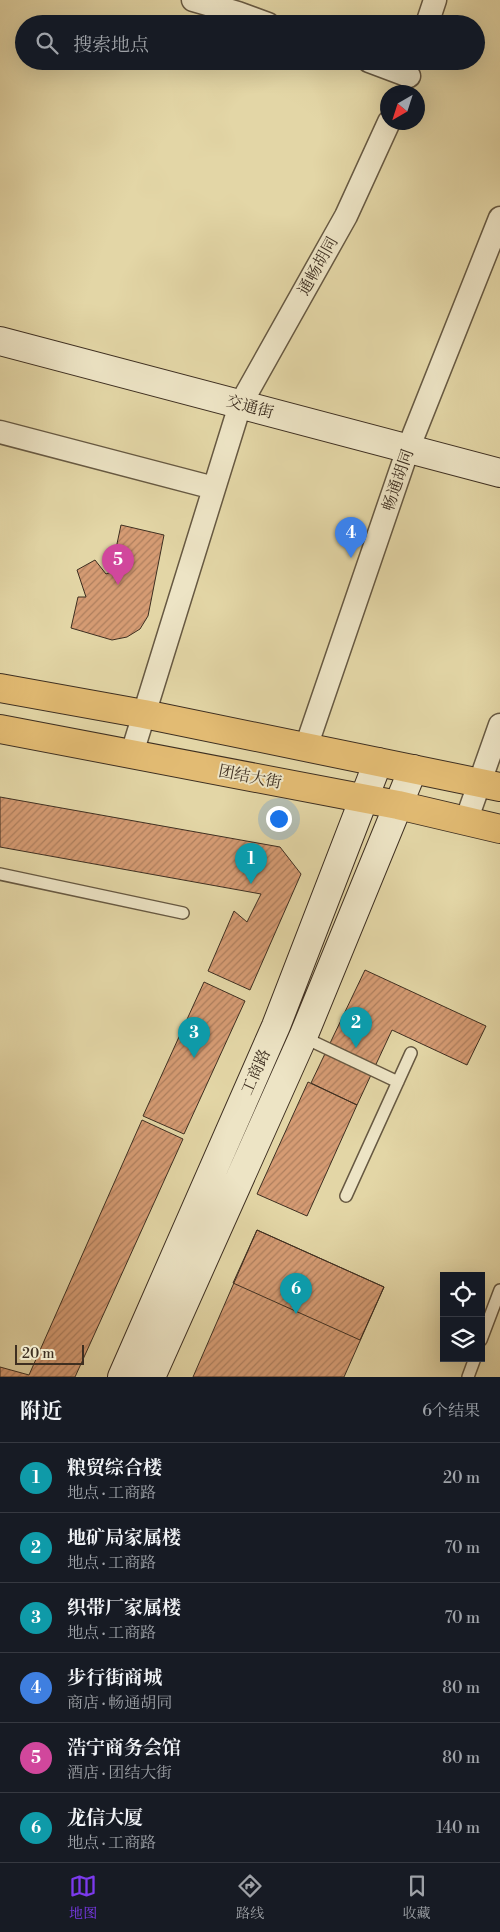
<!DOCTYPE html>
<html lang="zh">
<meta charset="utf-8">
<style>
body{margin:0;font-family:"Libre Bodoni","Noto Serif SC",serif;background:#242831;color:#f1f3f6}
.controls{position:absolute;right:15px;bottom:15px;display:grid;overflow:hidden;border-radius:0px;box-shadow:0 5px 20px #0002}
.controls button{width:45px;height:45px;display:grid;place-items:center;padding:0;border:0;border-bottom:1px solid #363941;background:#171b24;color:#f1f3f6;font:25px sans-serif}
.compass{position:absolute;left:380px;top:85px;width:45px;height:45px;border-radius:50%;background:#171b24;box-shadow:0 5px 20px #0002;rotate:219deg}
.scale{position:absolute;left:15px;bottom:12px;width:69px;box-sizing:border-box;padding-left:5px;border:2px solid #3e2f21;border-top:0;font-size:14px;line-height:18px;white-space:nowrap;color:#3e2f21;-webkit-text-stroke:4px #ede4c5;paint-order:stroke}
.you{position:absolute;left:278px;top:818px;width:18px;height:18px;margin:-12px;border:4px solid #fff;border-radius:50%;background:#1a73e8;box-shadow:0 0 0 8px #1a73e833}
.badge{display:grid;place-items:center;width:32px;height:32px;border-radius:50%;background:#7c3aed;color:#fff;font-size:16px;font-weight:700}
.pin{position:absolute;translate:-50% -41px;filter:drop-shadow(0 1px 2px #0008)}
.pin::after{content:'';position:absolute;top:26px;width:18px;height:15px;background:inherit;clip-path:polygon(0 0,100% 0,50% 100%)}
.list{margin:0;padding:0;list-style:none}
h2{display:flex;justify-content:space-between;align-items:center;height:65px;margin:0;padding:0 20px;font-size:21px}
h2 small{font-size:16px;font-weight:400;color:#9ea1a6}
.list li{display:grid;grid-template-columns:32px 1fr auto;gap:15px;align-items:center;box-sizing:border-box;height:70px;padding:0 20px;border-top:1px solid #363941}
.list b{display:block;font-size:19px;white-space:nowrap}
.list p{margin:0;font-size:16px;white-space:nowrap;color:#9ea1a6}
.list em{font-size:16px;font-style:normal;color:#9ea1a6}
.icon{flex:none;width:28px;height:28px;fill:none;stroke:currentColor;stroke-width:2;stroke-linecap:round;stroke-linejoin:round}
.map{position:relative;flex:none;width:500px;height:1377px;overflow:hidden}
.search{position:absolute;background:#171b24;box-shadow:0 5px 20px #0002;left:15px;right:15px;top:15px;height:55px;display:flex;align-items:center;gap:12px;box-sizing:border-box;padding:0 18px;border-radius:28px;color:#9ea1a6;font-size:19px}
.sheet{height:485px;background:#171b24}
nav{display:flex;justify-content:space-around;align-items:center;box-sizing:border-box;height:70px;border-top:1px solid #363941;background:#171b24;font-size:14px;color:#9ea1a6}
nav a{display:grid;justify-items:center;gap:2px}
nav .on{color:#7c3aed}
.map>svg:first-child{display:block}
</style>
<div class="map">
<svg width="500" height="1377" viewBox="0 0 500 1377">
<defs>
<pattern id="building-hatch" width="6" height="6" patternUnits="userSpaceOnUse" patternTransform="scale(1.25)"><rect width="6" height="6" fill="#d59b73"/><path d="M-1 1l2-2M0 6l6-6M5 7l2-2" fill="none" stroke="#ae7f5e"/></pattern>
</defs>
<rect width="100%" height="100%" fill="#e3d6a6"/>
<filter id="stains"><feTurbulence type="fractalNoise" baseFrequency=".004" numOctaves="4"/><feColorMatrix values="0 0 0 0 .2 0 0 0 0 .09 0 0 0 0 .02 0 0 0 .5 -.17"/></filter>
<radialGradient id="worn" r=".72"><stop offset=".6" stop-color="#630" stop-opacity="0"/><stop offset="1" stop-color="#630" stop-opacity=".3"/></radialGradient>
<path fill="url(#building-hatch)" stroke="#3e2f21" d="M 121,525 L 164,535 L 148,616 L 140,629 L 127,637 L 112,640 L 71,628 L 78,597 L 86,597 L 77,570 L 95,560 L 106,574 L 111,572 Z
M 0,797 L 280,847 L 301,874 L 250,990 L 208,971 L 234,911 L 247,922 L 261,894 L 0,847 Z
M 365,970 L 486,1026 L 467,1065 L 392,1030 L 357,1105 L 311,1083 Z
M 204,982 L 245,1001 L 184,1134 L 143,1116 Z
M 308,1082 L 357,1105 L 307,1216 L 257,1194 Z
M 142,1120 L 183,1139 L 75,1377 L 0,1377 L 0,1367 L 29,1375 Z
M 257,1230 L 384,1287 L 344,1377 L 193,1377 Z
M 257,1230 L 384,1287 L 360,1340 L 233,1283 Z"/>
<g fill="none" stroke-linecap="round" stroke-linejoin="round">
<g stroke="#675942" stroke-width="14">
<path id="service" d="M 0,874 L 183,913
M 303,1037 L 398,1082
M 346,1196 L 411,1053
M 481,1340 L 500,1290
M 468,1377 L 475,1358"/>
</g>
<g stroke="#675942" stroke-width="25">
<path id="minor" d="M 193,0 L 238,13 L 268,24
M 427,24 L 435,0
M 369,61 L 409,76
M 0,432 L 214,488
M 306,747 L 408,449 L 500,218
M 132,753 L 240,405 L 346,216 L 389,122
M 466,821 L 500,725"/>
</g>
<g stroke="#3e2f21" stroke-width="30">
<path id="secondary" d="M 0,341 L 500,473
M 122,1377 L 276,1026 L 378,762
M 151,1377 L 303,1037 L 413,769"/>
</g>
<g stroke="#3e2f21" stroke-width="30">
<path id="primary" d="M 0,688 L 144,714 L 500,787
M 0,729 L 398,805 L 500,829"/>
</g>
<use href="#service" stroke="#ede4c5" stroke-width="11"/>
<use href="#minor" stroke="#ede4c5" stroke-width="22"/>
<use href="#secondary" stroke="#ede4c5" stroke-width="28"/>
<use href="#primary" stroke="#e2bb73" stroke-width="28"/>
</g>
<g text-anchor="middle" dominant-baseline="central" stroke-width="4" stroke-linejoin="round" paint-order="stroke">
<g font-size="16" fill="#3e2f21" stroke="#ede4c5">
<text transform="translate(318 266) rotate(-61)">通畅胡同</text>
<text transform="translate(250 407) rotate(15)">交通街</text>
<text transform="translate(398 480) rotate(-71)">畅通胡同</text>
<text transform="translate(250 777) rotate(11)">团结大街</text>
<text transform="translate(256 1072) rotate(-66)">工商路</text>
</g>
</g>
<rect width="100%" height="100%" filter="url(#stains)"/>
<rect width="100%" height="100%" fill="url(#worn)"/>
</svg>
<div class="controls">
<button><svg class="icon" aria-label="locate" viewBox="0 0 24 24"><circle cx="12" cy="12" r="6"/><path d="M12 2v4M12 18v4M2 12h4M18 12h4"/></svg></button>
<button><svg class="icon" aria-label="layers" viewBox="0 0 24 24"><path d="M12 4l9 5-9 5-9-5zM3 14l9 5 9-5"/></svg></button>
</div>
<svg class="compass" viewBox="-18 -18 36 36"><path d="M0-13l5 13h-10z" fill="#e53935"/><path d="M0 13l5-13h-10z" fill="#9ea1a6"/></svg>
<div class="scale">20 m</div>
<div class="you"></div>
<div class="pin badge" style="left:251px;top:884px;background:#0f9aa8">1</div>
<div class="pin badge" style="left:356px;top:1048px;background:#0f9aa8">2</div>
<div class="pin badge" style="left:194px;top:1058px;background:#0f9aa8">3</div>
<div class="pin badge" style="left:351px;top:558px;background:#3f7fe0">4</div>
<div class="pin badge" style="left:118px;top:585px;background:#d1479c">5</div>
<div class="pin badge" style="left:296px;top:1314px;background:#0f9aa8">6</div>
<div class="search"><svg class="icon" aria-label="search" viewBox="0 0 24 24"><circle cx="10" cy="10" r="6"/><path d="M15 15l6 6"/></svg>搜索地点</div>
</div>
<section class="sheet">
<h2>附近<small>6个结果</small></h2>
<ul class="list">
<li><span class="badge" style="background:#0f9aa8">1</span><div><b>粮贸综合楼</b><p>地点 · 工商路</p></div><em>20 m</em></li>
<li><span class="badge" style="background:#0f9aa8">2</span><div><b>地矿局家属楼</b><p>地点 · 工商路</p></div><em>70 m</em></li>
<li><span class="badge" style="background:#0f9aa8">3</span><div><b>织带厂家属楼</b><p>地点 · 工商路</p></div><em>70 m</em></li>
<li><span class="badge" style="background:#3f7fe0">4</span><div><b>步行街商城</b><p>商店 · 畅通胡同</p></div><em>80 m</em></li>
<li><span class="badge" style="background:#d1479c">5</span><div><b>浩宁商务会馆</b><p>酒店 · 团结大街</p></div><em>80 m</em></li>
<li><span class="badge" style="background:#0f9aa8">6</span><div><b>龙信大厦</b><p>地点 · 工商路</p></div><em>140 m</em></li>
</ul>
</section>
<nav>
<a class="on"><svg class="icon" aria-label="map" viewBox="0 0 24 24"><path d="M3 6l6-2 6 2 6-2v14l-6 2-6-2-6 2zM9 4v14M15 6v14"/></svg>地图</a>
<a><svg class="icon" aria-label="directions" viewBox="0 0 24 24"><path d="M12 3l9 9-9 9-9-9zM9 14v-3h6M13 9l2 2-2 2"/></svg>路线</a>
<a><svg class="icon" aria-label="saved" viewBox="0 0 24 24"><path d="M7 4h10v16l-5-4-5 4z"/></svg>收藏</a>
</nav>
